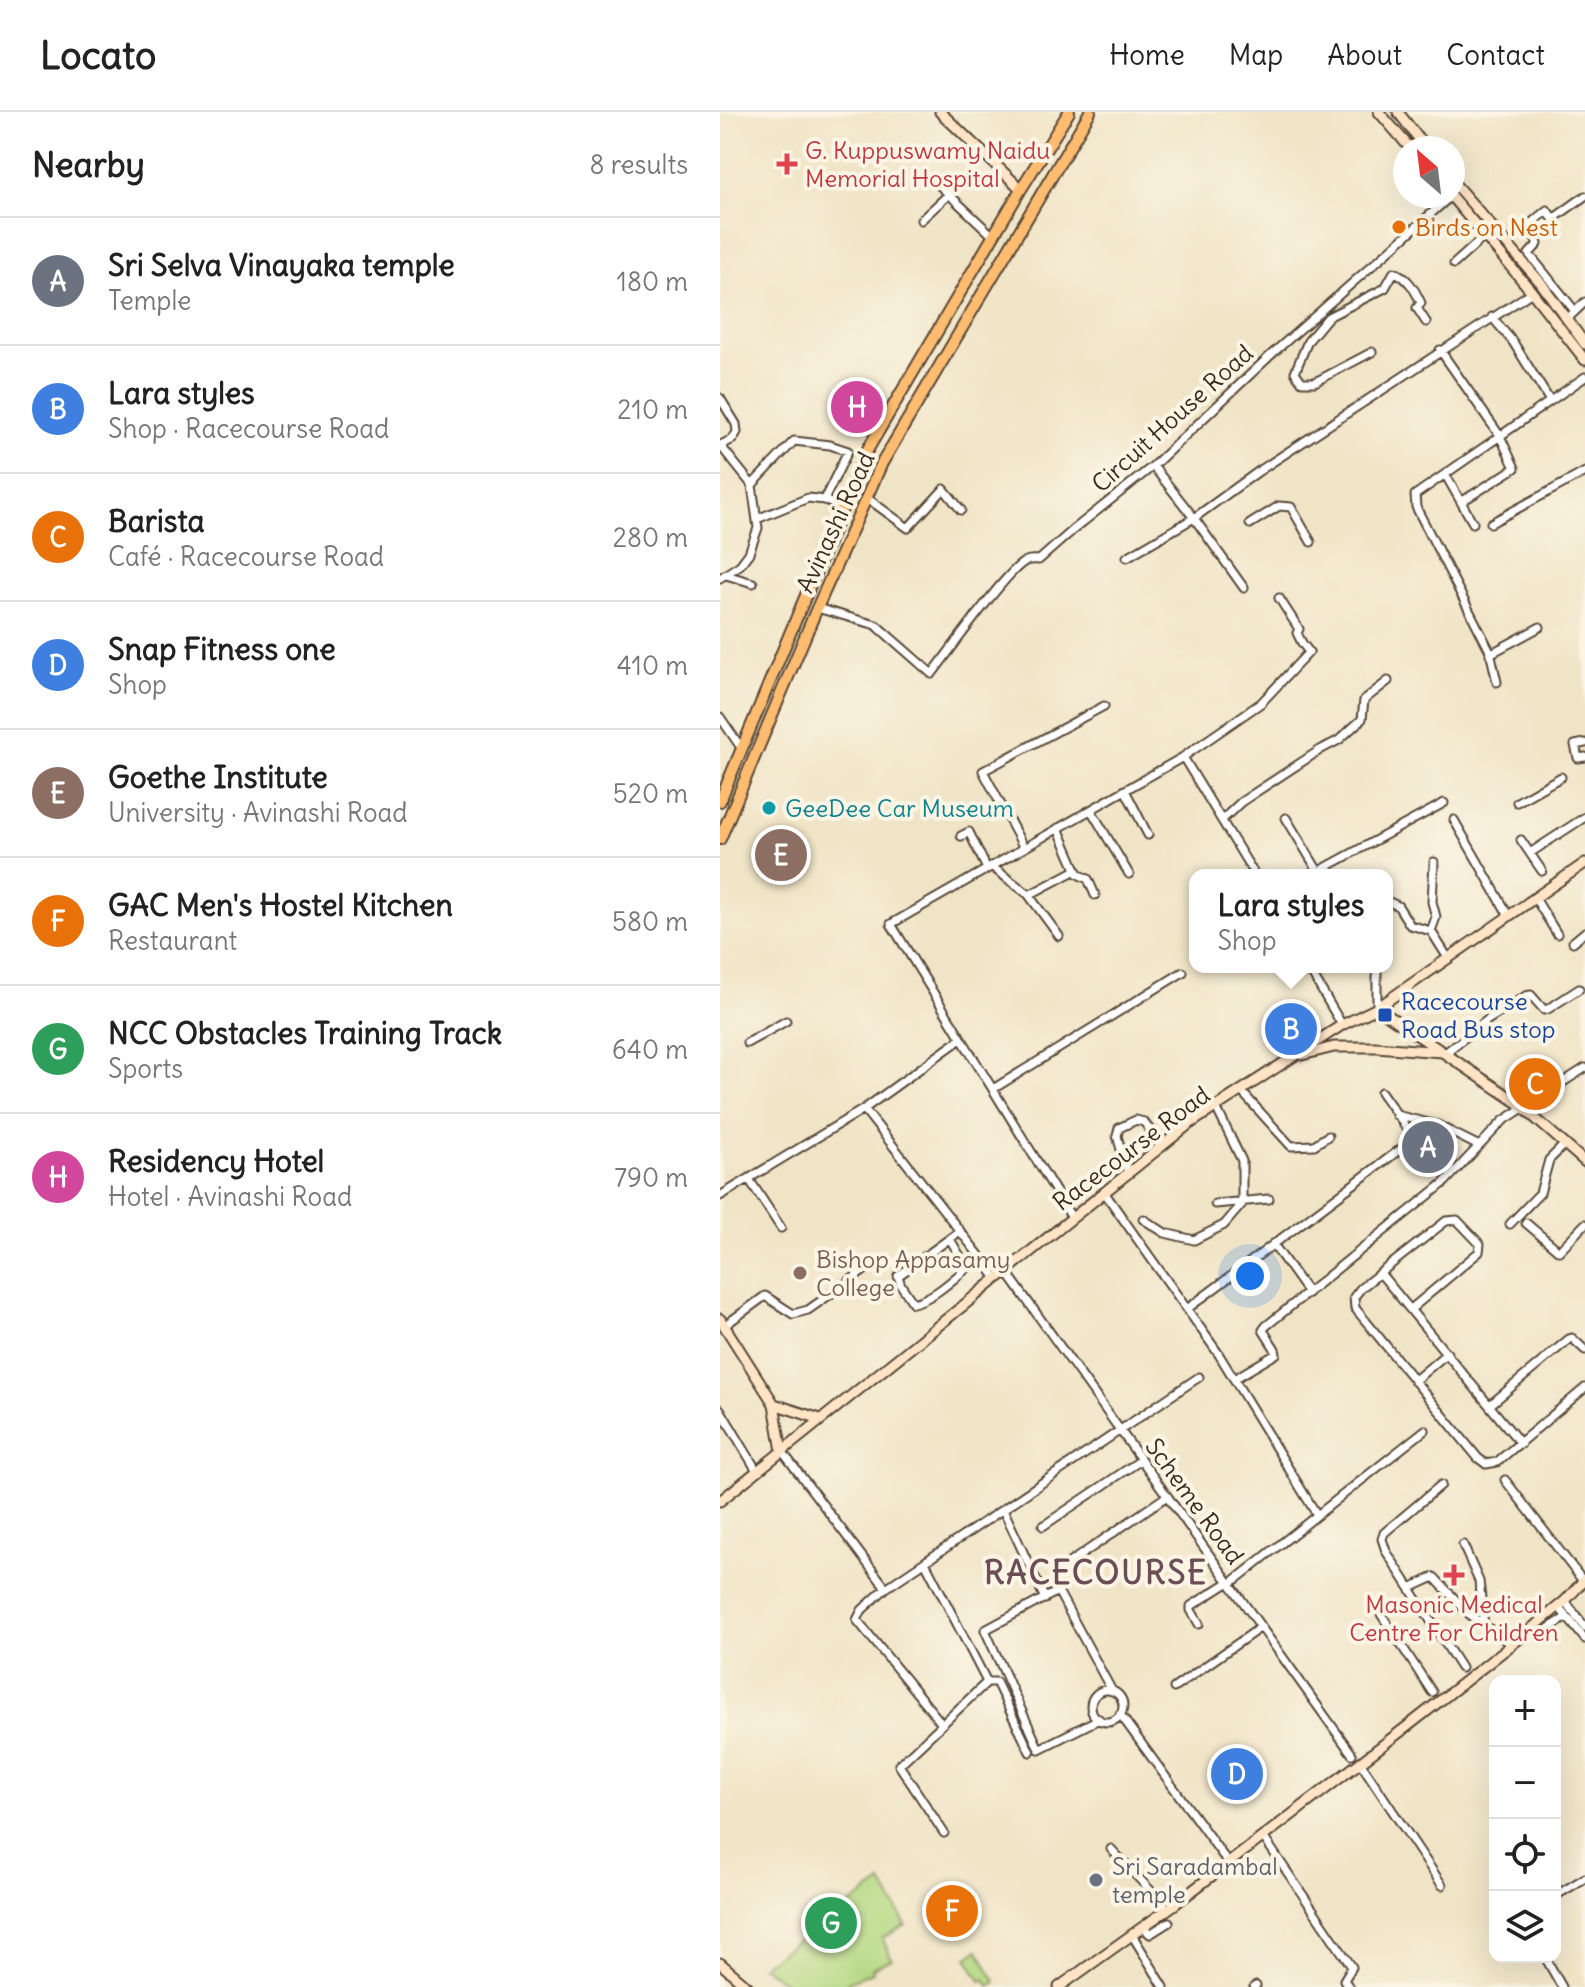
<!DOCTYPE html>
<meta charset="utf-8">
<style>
body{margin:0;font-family:Delius,sans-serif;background:#f2f2f2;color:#222}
.controls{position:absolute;right:24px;bottom:24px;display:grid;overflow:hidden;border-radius:16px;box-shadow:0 8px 32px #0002}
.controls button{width:72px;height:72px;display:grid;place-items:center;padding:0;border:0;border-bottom:2px solid #e0e0e0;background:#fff;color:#222;font:40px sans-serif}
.compass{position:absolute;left:673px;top:24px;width:72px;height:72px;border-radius:50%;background:#fff;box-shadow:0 8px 32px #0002;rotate:332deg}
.you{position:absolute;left:530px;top:1164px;width:28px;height:28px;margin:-20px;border:6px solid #fff;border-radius:50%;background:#1a73e8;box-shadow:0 0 0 12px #1a73e833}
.badge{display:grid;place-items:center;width:52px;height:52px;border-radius:50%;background:#c8321e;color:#fff;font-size:26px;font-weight:700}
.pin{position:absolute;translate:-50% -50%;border:4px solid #fff;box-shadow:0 2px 8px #0006}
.popup{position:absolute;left:469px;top:757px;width:204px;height:104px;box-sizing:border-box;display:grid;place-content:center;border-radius:16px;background:#fff;filter:drop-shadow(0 2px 6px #0005);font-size:26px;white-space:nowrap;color:#767676}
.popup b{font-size:30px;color:#222}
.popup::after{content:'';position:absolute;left:50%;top:100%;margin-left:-16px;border:16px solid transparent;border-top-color:#fff}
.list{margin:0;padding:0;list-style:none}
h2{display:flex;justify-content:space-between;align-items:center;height:104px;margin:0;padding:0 32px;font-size:34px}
h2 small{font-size:26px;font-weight:400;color:#767676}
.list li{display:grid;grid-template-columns:52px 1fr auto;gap:24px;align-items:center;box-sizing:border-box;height:128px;padding:0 32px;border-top:2px solid #e0e0e0}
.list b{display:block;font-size:30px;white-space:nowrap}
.list p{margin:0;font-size:26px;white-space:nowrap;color:#767676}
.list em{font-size:26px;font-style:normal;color:#767676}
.icon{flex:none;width:44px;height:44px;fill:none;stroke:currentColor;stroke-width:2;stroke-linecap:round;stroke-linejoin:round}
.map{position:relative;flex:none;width:865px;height:1875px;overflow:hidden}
header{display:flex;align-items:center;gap:48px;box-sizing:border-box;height:112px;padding:0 40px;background:#fff;border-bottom:2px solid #e0e0e0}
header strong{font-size:38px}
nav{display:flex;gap:44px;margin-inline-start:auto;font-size:28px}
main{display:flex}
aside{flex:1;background:#fff}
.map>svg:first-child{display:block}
</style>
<header>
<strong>Locato</strong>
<nav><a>Home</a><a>Map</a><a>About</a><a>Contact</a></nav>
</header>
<main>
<aside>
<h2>Nearby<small>8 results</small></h2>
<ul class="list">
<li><span class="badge" style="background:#6b7280">A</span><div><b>Sri Selva Vinayaka temple</b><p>Temple</p></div><em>180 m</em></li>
<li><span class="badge" style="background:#3f7fe0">B</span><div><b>Lara styles</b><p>Shop · Racecourse Road</p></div><em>210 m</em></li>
<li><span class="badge" style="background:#e8710a">C</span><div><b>Barista</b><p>Café · Racecourse Road</p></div><em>280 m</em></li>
<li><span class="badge" style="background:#3f7fe0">D</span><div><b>Snap Fitness one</b><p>Shop</p></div><em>410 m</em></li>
<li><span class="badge" style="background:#8d6e63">E</span><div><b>Goethe Institute</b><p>University · Avinashi Road</p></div><em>520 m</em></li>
<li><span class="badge" style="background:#e8710a">F</span><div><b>GAC Men's Hostel Kitchen</b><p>Restaurant</p></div><em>580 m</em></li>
<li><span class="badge" style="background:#2e9e5b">G</span><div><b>NCC Obstacles Training Track</b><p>Sports</p></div><em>640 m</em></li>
<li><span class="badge" style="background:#d1479c">H</span><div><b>Residency Hotel</b><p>Hotel · Avinashi Road</p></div><em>790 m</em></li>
</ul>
</aside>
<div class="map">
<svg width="865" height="1875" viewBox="0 0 865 1875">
<rect width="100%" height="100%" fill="#fcf5e5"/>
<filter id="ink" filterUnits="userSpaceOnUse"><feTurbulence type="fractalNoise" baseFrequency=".0125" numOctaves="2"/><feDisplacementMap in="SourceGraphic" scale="16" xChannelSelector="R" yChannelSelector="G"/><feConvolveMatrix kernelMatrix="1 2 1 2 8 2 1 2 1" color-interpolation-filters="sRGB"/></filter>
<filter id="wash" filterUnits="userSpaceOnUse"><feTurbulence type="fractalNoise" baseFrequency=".006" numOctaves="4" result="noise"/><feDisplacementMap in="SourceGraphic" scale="32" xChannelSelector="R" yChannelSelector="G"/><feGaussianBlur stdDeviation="1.8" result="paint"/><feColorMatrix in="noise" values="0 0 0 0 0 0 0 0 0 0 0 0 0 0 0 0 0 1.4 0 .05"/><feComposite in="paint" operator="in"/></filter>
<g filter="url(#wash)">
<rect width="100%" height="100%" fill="#f0e4c6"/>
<path fill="#b4d881" stroke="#788150" stroke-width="2" d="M 162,1771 L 186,1813 L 162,1826 L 172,1847 L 152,1856 L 153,1860 L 127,1870 L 129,1875 L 78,1875 L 69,1872 L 41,1854 Z
M 258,1838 L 276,1870 L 269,1874 L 265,1867 L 261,1869 L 247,1845 Z"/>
</g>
<g filter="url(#ink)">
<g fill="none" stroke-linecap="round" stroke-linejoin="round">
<g stroke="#564637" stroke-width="11">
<path id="street" d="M 218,72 L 273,124
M 201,108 L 229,82
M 734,152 L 765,124
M 855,199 L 809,142 L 818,132 L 809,113 L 827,98 L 833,107 L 865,84
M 772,205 L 793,230 L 830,289
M 847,207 L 865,190
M 720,238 L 780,324 L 795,356 L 741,390
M 652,240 L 595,270 L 582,270 L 575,260 L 588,229 L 608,205 L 665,176 L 674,160 C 688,165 695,178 701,191 L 697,196 L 706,210
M 0,286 L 16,312 L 17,320 L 13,327 L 1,333
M 0,333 L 32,373 L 38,416 L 29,441 L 20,453 L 0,466
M 725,362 L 753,411
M 32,373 L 74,329 L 110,333 L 128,339 L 104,388
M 147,386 L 188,416 L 224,377 L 241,398
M 37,407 L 88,386 L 104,388 L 122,396
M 771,411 L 865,360
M 530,412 L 559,394 L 571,395 L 591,430
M 407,445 L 474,406 L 433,354
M 6,463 L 33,471
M 524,476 L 474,406 L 539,359 L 812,180
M 97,496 L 156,513 L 212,562 C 227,543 289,455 306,449 C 311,447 314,448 319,448 L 353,418 L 433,354 L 553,241 L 731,84
M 770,542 L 820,515
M 777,570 L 770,539 L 696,395 L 695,383 L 865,265
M 0,605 L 22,637
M 865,631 L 855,633 L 858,646 L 865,645
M 463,645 L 535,763
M 405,678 L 428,723
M 797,690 L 841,665
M 371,698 L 409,762
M 566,706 L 598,759
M 502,708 L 521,690 L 600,638 L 619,628 L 642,607 L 644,588 L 668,569
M 734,708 L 789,804
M 338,716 L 358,762 L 368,767 L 375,783
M 241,724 L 249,720 L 267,757
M 801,728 L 822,759
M 304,736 L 263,659 L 384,594
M 810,741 L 865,705
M 271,754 L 308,782 L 339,824
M 592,763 L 724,691
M 309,783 L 356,758
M 815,786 L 837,822
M 667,789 L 678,794 L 690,813 L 711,819 L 716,805 L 712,790 L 714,750
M 711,819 L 728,846
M 853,830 L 865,820
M 588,855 L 622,913
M 657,855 L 657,896
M 27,931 L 66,909
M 725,941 L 766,909 L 806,884 L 811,883 L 824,898 L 828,897 L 859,877
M 273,977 L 463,860
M 521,979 L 571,1034 L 594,1033 L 608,1024
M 661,980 L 694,1027
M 144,997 L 277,1166
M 676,1003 L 717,1013 L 759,1034
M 408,1061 L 397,1024 L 399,1016 L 416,1008 L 424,1010 L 442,1034
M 29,1067 L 61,1116
M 384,1080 L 498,1241 L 597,1403
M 0,1084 L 144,997 L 241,927
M 495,1092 L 549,1087
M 352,1106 L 171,812 L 463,645 L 541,591 L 589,540 L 582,531 L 577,521 L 579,517 L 559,486
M 423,1107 L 445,1121 L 474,1128 L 504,1113 L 522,1092 L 522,1049 L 496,995
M 806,1111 L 839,1139 L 865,1112
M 790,1112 L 820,1081 L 829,1048 L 845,1032
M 230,1127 L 247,1156 C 231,1169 214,1186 193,1191 L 181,1173 L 178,1164 L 240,1119
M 553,1132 L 588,1181
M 286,1159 L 632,1642
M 660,1161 L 801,1332
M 467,1197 L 694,1027 L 717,1013
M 691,1197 L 759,1140 L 760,1132 L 737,1108 L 726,1109 L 641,1176 L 634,1185 L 635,1196 L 758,1346 L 766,1352 L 777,1350 L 865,1276
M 4,1214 L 45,1184 L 73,1202 L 88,1198 L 152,1153
M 514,1267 L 556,1242 L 555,1237 L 543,1218 L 546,1214 L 724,1071 L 783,1009 L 865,956
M 694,1269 L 727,1241
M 770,1293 L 849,1227 L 852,1226 L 865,1238
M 0,1297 L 37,1359
M 62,1339 L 166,1476 L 479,1265
M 785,1368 L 863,1469
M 721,1373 L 664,1421 L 662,1427 L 666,1439 L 741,1556
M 283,1397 L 325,1487
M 323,1414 L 421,1348
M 743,1433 L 759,1469 L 764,1513
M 205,1450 L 267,1570
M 349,1451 L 447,1384
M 510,1472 L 705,1318
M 166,1476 L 142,1498 L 137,1508 L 222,1612
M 690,1476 L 714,1465 L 749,1502 L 792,1533
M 845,1489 L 865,1515
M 838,1494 L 865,1527
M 661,1502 L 712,1580
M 479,1512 L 471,1498 L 471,1494 L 509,1470
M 829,1516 L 847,1505
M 454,1576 L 541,1515
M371 1594a16 16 0 1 1 32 0a16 16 0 1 1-32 0Z
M 400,1602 L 509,1752
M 379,1607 L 319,1637 L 265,1518 L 338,1479 L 392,1579
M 640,1650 L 722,1773
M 224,1721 L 179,1653 L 267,1570 L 276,1570 L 310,1640
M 544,1726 L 632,1855 L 624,1868 L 629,1875
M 391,1737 L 448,1797
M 835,1784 L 865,1766
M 423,1815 L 430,1822 L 449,1810
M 412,1823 L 444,1875
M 825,1845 L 842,1875
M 534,1875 L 536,1874"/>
</g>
<g stroke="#564637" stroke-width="13">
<path id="secondary" d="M 220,0 L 301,77
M 659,0 L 690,36
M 678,0 L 706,36
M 733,70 L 821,171 L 865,232
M 731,84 L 812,180 L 865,248
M 657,896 L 797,990 L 865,1050
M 582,943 L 614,935 L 656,935 L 722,940
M 0,1207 L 54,1292 L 100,1307
M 54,1292 L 62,1339
M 0,1389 L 468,1013 L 622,913 L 657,896 L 865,751
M 0,1851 L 28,1875
M 339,1875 L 455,1792 L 693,1610 L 799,1527 L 845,1489 L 865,1467"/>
</g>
<g stroke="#564637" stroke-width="14">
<path id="primary" d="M 0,689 L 145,342 L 301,77 L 349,0
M 0,727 L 97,496 L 162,351 L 370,0"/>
</g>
<use href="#street" stroke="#fff" stroke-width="7"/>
<use href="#secondary" stroke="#ffe4c6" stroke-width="9"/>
<use href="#primary" stroke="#febc70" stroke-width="10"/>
</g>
</g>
<g fill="#e0444e" stroke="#fcf5e5" stroke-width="3">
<path d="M63 40h8v8h8v8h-8v8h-8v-8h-8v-8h8z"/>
<path d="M730 1451h8v8h8v8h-8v8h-8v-8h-8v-8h8z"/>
</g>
<circle fill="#e8710a" stroke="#fcf5e5" stroke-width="3" cx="679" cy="115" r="8"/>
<circle fill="#0f9aa8" stroke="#fcf5e5" stroke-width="3" cx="49" cy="696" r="8"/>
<rect fill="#1a4fb4" stroke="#fcf5e5" stroke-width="3" x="657" y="895" width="16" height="16" rx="4"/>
<circle fill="#8d6e63" stroke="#fcf5e5" stroke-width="3" cx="80" cy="1161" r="8"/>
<circle fill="#6b7280" stroke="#fcf5e5" stroke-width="3" cx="376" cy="1768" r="8"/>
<g text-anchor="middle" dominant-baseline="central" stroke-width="8" stroke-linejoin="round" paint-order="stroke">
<g font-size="24" fill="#be3a42" stroke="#fcf5e5" text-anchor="start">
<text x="85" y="38">G. Kuppuswamy Naidu<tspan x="85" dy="28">Memorial Hospital</tspan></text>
<text x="734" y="1492" text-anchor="middle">Masonic Medical<tspan x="734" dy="28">Centre For Children</tspan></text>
</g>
<g font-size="24" fill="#c56008" stroke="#fcf5e5" text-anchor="start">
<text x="695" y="115">Birds on Nest</text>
</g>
<g font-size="24" fill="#3b2a1e" stroke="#fcf5e5">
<text transform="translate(452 306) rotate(-42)">Circuit House Road</text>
<text transform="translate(115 410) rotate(-65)">Avinashi Road</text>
<text transform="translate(411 1036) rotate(-37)">Racecourse Road</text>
<text transform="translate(475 1389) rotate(54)">Scheme Road</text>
</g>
<g font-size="24" fill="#0d838f" stroke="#fcf5e5" text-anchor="start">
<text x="65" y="696">GeeDee Car Museum</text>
</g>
<g font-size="24" fill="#164399" stroke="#fcf5e5" text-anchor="start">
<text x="681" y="889">Racecourse<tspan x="681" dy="28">Road Bus stop</tspan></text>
</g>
<g font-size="24" fill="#785e54" stroke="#fcf5e5" text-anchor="start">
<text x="96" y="1147">Bishop Appasamy<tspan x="96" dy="28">College</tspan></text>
</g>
<g font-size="24" fill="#5b616d" stroke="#fcf5e5" text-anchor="start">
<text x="392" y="1754">Sri Saradambal<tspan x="392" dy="28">temple</tspan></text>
</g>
<g font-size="32" font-weight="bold" letter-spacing="2" fill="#6b4e56" stroke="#fcf5e5">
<text x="376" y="1460">RACECOURSE</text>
</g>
</g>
</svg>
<div class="controls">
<button>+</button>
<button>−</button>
<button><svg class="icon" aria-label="locate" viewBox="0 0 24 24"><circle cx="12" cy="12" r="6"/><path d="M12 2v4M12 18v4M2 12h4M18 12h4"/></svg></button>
<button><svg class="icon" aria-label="layers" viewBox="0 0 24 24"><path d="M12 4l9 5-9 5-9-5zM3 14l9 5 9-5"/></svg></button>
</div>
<svg class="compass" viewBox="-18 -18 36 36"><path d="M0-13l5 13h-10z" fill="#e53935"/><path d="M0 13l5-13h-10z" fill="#767676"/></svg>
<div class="you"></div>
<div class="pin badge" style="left:708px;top:1035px;background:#6b7280">A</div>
<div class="pin badge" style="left:571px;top:917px;background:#3f7fe0">B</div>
<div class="popup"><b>Lara styles</b>Shop</div>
<div class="pin badge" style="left:815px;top:972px;background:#e8710a">C</div>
<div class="pin badge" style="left:517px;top:1662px;background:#3f7fe0">D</div>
<div class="pin badge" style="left:61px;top:743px;background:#8d6e63">E</div>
<div class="pin badge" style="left:232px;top:1799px;background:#e8710a">F</div>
<div class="pin badge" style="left:111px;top:1811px;background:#2e9e5b">G</div>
<div class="pin badge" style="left:137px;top:295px;background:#d1479c">H</div>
</div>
</main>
